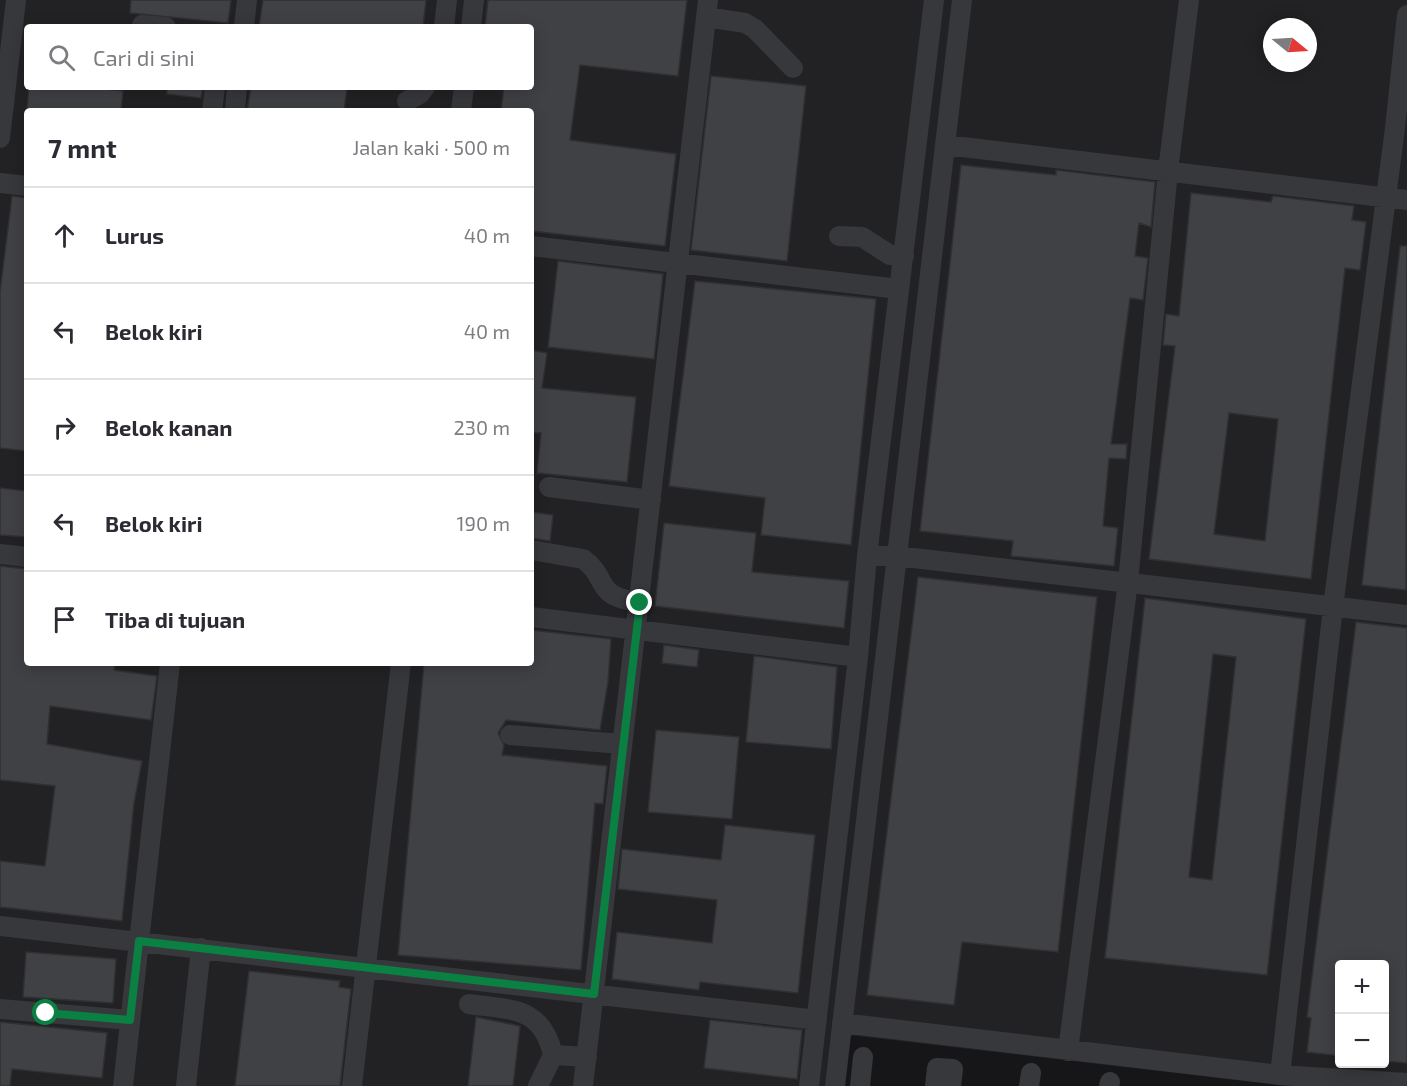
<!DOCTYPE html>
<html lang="id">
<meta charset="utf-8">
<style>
body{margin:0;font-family:"Exo 2",sans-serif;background:#f7f7f7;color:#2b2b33}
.controls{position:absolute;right:18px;bottom:18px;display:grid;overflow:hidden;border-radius:6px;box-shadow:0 3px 15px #0003}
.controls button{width:54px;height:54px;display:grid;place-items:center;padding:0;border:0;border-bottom:2px solid #e1e1e2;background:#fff;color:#2b2b33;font:30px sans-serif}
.compass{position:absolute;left:1263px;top:18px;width:54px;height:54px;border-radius:50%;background:#fff;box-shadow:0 3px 15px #0003;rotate:108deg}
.stop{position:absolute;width:18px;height:18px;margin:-14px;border:4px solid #0b8043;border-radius:50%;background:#fff}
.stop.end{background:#0b8043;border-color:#fff;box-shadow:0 2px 6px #0008}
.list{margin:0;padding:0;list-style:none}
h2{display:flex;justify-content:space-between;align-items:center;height:78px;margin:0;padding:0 24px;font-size:26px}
h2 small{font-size:20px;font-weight:400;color:#7c7c81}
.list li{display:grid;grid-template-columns:39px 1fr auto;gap:18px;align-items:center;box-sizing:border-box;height:96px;padding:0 24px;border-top:2px solid #e1e1e2}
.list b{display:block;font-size:22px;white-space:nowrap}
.list em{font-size:20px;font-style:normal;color:#7c7c81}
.icon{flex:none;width:33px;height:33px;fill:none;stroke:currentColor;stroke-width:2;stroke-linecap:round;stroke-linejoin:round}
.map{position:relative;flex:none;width:1407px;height:1086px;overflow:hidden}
.search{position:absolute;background:#fff;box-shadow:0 3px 15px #0003;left:24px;top:24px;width:510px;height:66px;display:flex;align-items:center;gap:15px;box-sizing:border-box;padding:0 21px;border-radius:6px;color:#7c7c81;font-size:22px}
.panel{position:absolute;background:#fff;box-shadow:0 3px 15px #0003;left:24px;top:108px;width:510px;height:558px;border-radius:6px}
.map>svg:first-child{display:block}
</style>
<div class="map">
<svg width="1407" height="1086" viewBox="0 0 1407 1086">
<rect width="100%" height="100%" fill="#161618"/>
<path fill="#222224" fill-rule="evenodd" d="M 0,0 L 1407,0 L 1407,1086 L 1287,1086 L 848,1035 L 842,1086 L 0,1086 ZM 27,27 L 531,27 L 531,87 L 27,87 ZM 1272,27 L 1308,27 L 1308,63 L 1272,63 ZM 27,111 L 531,111 L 531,663 L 27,663 ZM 1340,964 L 1384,964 L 1384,1064 L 1340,1064 Z"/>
<path fill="#404144" stroke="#303033" stroke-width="1.5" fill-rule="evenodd" d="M 131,0 L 231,0 L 228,23 L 130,13 Z
M 263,0 L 426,0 L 423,27 L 259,27 Z
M 488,0 L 687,0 L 678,76 L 580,65 L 570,140 L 676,154 L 665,246 L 531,231 L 531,111 L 501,111 L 504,87 L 531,87 L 531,27 L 485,27 Z
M 711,76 L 806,86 L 787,261 L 691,250 Z
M 29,87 L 86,87 L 123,91 L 121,111 L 27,111 Z
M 167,87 L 203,87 L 201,98 L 167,94 Z
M 251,87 L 347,87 L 344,111 L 247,111 Z
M 961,165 L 1056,175 L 1056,170 L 1155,182 L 1151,227 L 1139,223 L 1135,256 L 1148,258 L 1143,300 L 1130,298 L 1111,444 L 1127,444 L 1126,459 L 1109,458 L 1103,526 L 1118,528 L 1114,566 L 1011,556 L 1013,541 L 920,531 Z
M 1191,193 L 1271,202 L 1273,196 L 1354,206 L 1352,220 L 1366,222 L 1360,270 L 1345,268 L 1311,579 L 1149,559 L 1175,346 L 1163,345 L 1166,314 L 1179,316 ZM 1229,413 L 1278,419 L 1265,541 L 1214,534 Z
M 12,196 L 27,198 L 27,451 L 0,448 L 0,292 Z
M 1400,246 L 1407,246 L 1406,590 L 1362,585 Z
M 558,261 L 663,274 L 654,359 L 548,347 Z
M 695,281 L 876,299 L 851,545 L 761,535 L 765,498 L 669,486 Z
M 531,350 L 547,353 L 542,388 L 636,397 L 627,482 L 537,473 L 541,433 L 531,432 Z
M 0,488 L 27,491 L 27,537 L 0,535 Z
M 531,512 L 553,515 L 550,541 L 531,538 Z
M 664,523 L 756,533 L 752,572 L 849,581 L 844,628 L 655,606 Z
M 0,566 L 27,569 L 27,663 L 115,663 L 114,670 L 157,676 L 151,720 L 50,706 L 47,744 L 142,761 L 134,803 L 122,921 L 0,907 L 0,861 L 45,866 L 55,786 L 0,780 Z
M 918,577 L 1097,597 L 1058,952 L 962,942 L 954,1005 L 867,995 Z
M 1145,598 L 1306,619 L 1267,975 L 1105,958 ZM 1213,654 L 1236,657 L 1212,880 L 1189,877 Z
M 1356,622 L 1407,628 L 1407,1063 L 1384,1061 L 1384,964 L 1340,964 L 1340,1056 L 1307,1052 L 1311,1018 L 1307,1017 Z
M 531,630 L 611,639 L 608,682 L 600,730 L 506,720 L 498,733 L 504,745 L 502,755 L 607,766 L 603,804 L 595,803 L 581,970 L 398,955 L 424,663 L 531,663 Z
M 664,645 L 699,650 L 697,667 L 662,663 Z
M 754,656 L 837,667 L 831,749 L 746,742 Z
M 656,730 L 739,737 L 732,819 L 648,812 Z
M 725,825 L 815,835 L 798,993 L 700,982 L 699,990 L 612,979 L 617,932 L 712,943 L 717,900 L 618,889 L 622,849 L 721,860 Z
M 26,952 L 116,959 L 113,1003 L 23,997 Z
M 249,971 L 340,981 L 339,987 L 351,989 L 340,1086 L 235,1086 Z
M 476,1017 L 520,1026 L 513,1086 L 468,1086 Z
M 710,1020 L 802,1030 L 797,1079 L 704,1068 Z
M 0,1022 L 107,1033 L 102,1078 L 12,1069 L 10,1086 L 0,1086 Z"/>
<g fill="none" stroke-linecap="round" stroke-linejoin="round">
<path stroke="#37383c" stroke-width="20" d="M 706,17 L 745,23 L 755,29 L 793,68
M 142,25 L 166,27
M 244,27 L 247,0
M 444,27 L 447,0
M 471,27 L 474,0
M 407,101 L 420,94 L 425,87
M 212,111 L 215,87
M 235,111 L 237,87
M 461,111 L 464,87
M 0,138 L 16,0
M 946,145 L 1407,200
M 0,183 L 27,186
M 839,236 L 862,237 L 890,255 L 904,256
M 531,246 L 899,289
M 549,487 L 651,500
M 531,550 L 583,559 C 610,578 592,597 640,602
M 0,554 L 27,557
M 867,556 L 896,556 L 1407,615
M 531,617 L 858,657
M 510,735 L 622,744
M 0,926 L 817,1020
M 469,1004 C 511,1010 542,1006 553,1055
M 0,1009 L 130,1020
M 842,1023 L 1280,1075 L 1407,1083
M 1068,1051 L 1128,582 L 1168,171 L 1189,0
M 1280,1075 L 1333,607 L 1395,128 L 1407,15
M 123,1086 L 170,663
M 186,1086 L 201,948
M 352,1086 L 401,663
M 538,1086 L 553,1055 L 587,1057
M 583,1086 L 708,0
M 809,1086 L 858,657 L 867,556 L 934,0
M 835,1086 L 962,0
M 860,1086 L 863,1057
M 935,1086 L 937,1068 L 953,1069 L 951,1086
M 1029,1086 L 1031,1073
M 1109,1086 L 1110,1082"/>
</g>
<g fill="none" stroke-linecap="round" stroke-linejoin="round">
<path stroke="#0b8043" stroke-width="8" d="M 46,1013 L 130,1020 L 139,941 L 594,994 L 640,603"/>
</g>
</svg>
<div class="controls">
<button>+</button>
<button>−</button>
</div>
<svg class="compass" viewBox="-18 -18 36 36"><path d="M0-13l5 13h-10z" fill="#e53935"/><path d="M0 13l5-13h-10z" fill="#7c7c81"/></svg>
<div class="stop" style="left:46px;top:1013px"></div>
<div class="stop end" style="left:640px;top:603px"></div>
<div class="search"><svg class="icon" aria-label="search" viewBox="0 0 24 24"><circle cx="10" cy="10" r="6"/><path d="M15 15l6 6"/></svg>Cari di sini</div>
<section class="panel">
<h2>7 mnt<small>Jalan kaki · 500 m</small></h2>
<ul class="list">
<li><svg class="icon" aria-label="ahead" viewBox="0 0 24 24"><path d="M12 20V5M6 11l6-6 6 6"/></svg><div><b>Lurus</b></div><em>40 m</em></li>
<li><svg class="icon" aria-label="left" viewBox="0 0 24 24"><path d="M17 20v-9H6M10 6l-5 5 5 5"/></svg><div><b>Belok kiri</b></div><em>40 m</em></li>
<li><svg class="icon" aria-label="right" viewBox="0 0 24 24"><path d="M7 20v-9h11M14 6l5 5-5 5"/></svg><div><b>Belok kanan</b></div><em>230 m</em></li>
<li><svg class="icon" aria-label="left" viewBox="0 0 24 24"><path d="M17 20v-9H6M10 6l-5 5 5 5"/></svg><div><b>Belok kiri</b></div><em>190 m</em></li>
<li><svg class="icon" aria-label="arrive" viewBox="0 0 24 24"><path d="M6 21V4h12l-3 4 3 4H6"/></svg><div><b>Tiba di tujuan</b></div></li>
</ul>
</section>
</div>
